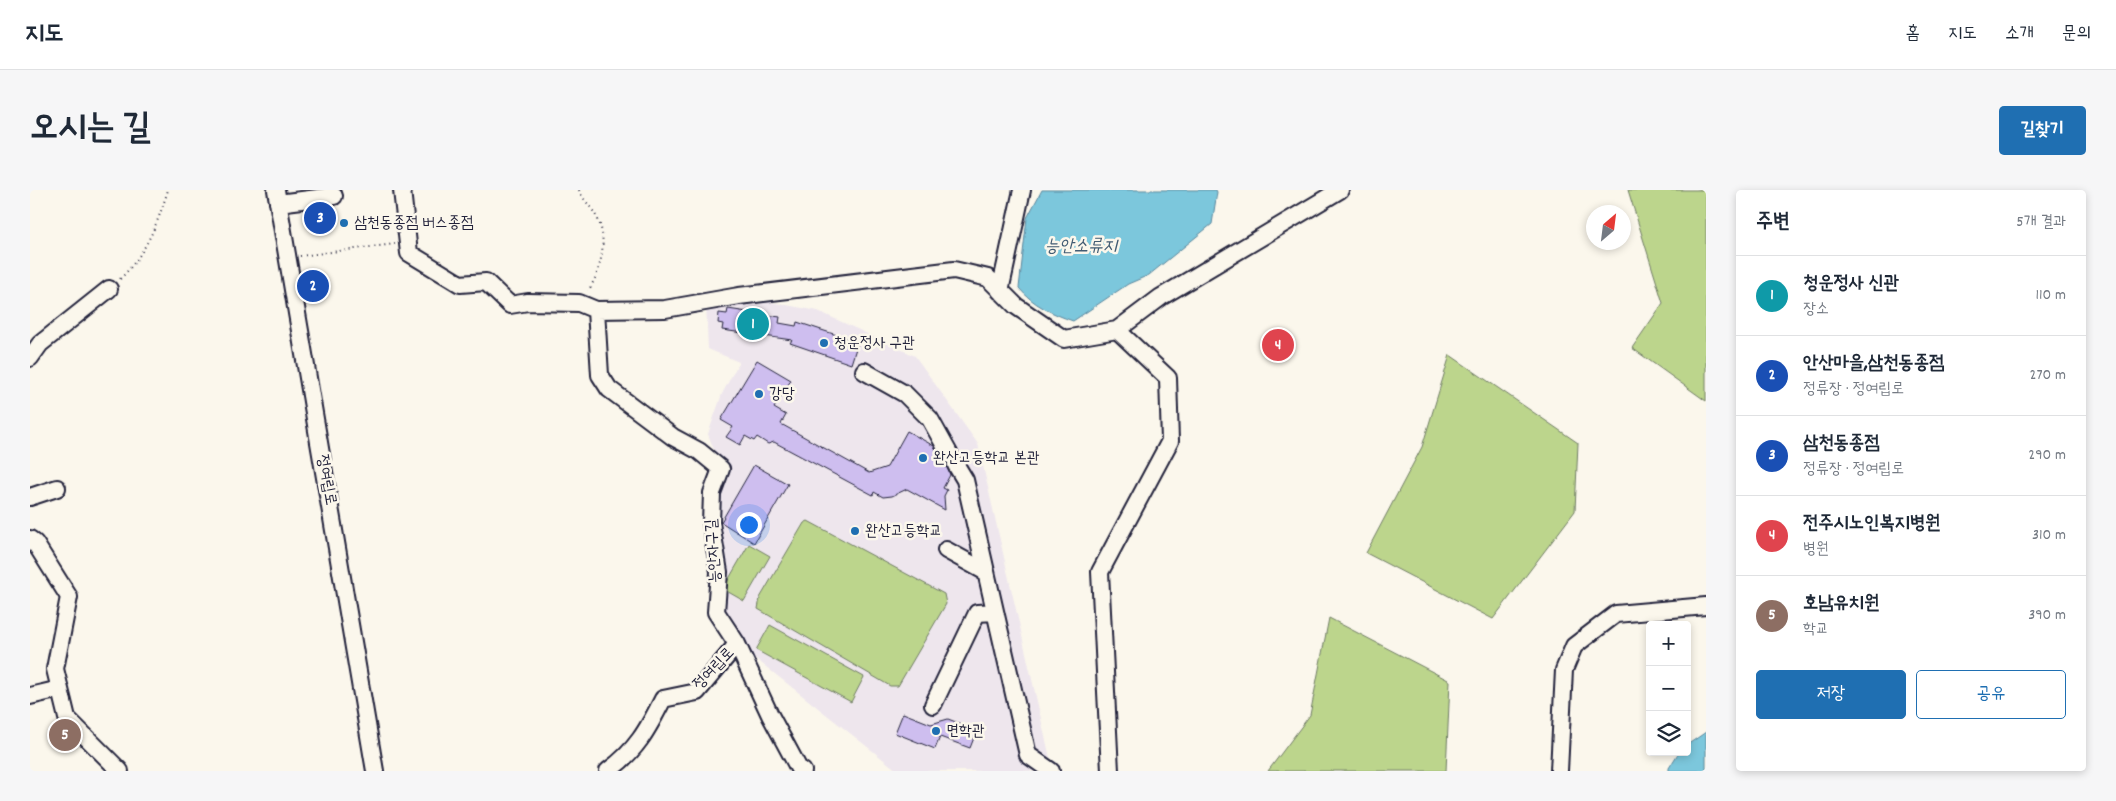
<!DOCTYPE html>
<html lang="ko">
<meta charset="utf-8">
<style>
body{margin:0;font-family:Dekko,"Poor Story",sans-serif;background:#f6f6f7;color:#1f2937}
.controls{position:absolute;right:15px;bottom:15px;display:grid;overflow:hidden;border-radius:5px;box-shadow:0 2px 8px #0003}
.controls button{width:45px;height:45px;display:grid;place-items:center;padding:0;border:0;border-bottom:1px solid #e0e1e3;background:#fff;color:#1f2937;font:25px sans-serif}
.compass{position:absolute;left:1556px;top:15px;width:45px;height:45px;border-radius:50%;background:#fff;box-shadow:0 2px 8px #0003;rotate:28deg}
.you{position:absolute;left:718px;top:334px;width:18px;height:18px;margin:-12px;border:4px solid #fff;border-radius:50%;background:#1a73e8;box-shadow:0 0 0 8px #1a73e833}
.badge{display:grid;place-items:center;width:32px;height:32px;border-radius:50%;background:#1f6fb2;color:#fff;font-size:16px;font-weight:700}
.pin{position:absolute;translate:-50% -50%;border:2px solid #fff;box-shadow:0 1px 5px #0006}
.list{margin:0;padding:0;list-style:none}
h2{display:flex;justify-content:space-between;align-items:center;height:65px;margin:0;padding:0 20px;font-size:21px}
h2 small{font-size:16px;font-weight:400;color:#747a83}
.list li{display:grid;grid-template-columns:32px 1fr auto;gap:15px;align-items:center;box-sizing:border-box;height:80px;padding:0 20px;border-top:1px solid #e0e1e3}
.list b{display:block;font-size:19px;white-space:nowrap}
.list p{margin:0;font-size:16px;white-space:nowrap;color:#747a83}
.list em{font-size:16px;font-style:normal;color:#747a83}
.actions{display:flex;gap:10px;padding:15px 20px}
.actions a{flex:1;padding:11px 0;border:1px solid #1f6fb2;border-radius:5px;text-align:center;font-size:18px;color:#1f6fb2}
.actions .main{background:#1f6fb2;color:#fff}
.icon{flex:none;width:28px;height:28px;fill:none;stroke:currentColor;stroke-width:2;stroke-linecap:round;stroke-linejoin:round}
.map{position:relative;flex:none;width:1676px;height:581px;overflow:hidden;border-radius:5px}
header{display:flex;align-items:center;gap:30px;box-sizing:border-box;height:70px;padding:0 25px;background:#fff;border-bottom:1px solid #e0e1e3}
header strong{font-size:24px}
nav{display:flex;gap:28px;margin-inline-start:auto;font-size:18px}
.intro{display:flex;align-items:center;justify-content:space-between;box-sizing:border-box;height:120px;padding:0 30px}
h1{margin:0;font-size:35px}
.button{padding:12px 22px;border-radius:5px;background:#1f6fb2;color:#fff;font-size:18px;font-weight:700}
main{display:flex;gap:30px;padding:0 30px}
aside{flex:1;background:#fff;border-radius:5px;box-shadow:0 2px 8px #0003}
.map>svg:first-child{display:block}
</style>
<header>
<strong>지도</strong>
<nav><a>홈</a><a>지도</a><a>소개</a><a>문의</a></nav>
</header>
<div class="intro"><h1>오시는 길</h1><a class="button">길찾기</a></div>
<main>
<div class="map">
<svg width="1676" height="581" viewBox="0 0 1676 581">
<rect width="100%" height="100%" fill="#fbf7ec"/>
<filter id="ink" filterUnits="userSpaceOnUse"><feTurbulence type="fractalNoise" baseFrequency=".02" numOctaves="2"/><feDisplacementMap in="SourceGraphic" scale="10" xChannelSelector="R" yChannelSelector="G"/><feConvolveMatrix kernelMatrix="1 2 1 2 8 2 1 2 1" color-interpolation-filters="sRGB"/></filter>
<g filter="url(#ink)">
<path fill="#eee6ed" d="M 709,106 L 788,121 L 885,166 L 948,254 L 1023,581 L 868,581 L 707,454 L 687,415 L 691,279 L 678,244 L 692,204 L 709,172 L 678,159 L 676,113 Z"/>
<path fill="#bcd58c" stroke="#6f7c64" d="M 1598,0 L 1676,0 L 1676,211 L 1602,158 L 1633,113 Z
M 1420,165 L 1548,253 L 1545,321 L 1463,429 L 1336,363 L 1392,257 Z
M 778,331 L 914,404 L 916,414 L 868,496 L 860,496 L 728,419 L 730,408 L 774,333 Z
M 719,354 L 740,366 L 714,411 L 693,399 Z
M 1299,428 L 1420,491 L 1416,581 L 1238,581 L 1280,525 Z
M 740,435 L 834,487 L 821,512 L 726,460 Z"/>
<path fill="#7cc7dc" stroke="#58859c" d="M 1012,0 L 1186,0 L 1187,2 L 1182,34 L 1119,85 L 1098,94 L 1043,131 C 1023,124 1003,115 989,98 L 997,28 Z
M 1676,542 L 1676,581 L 1639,581 L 1639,578 L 1649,562 L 1657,562 L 1657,555 Z"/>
<path fill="#cebeef" stroke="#22223b" d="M 698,119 L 750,127 L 749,133 L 766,136 L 767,132 L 828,152 L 821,174 L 760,153 L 762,150 L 692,140 L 693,134 L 688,133 L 689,123 L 697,124 Z
M 727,170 L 761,190 L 744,218 L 756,225 L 751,234 L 839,283 L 857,277 L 877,241 L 904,256 L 916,274 L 920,285 L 913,298 L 917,300 L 914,306 L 915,320 L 877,299 L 862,306 L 853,307 L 844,302 L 843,305 L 744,252 L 738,254 L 727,247 L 724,251 L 715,246 L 710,255 L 696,247 L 703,237 L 691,230 Z
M 724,275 L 758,294 L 724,353 L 691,332 Z
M 873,523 L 901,534 L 918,529 L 947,540 L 940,558 L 910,547 L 905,559 L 865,543 Z"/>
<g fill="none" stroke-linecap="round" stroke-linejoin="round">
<g stroke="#22223b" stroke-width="20">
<path id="minor" d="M 246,0 L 345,581
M 372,0 L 379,63 L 430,94 L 456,92 L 480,115 L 498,112 L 549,113 L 566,120 L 635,119 L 709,106 L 924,80 L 958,88 L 986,116 L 1034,149 L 1087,140
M 248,13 L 304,6
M 970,101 L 992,0
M 566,120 L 570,185 L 579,199 L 643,247 L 669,261 L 691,279 L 682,303 L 681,333 L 689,382 L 686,422 L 707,454 L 740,525 L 769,579 L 773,581
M 0,168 L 10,154 L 79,99
M 834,181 L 875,204 L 900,229 L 920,265
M 926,275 L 935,290 L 998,565 L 1021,581
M 0,307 L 27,298
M 0,349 L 5,353 L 39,407 L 25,479 L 37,528 L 90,581
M 916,360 L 956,382
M 0,506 L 30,499
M 903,515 L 947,423 L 965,422
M 578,581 C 606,561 618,539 633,509 L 667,502 L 707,454
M 1080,581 L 1070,382 L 1140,251 L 1138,188 L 1087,140 L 1131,107 L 1310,0
M 1529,581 L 1534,480 L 1544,456 L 1586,424 L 1676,416"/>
</g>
<path stroke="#22223b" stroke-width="2" stroke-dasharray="1 4" stroke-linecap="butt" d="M 549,0 C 553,10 561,16 566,26 C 579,47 571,82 558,101
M 270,66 L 365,54
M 90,89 C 116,63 127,35 138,0"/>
<use href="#minor" stroke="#fbf7ec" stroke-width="16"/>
</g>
</g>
<g fill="#1f6fb2" stroke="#fbf7ec" stroke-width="2">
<circle cx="314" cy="33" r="5"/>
<circle cx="794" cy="153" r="5"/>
<circle cx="729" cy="204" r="5"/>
<circle cx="893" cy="268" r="5"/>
<circle cx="825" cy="341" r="5"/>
<circle cx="906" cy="541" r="5"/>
</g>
<g text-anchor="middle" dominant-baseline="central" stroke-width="5" stroke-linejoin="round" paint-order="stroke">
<g font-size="16" fill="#22223b" stroke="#fbf7ec" text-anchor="start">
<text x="324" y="33">삼천동종점 버스종점</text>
<text x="804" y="153">청운정사 구관</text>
<text x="739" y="204">강당</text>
<text x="903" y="268">완산고등학교 본관</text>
<text x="835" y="341">완산고등학교</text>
<text x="916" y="541">면학관</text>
</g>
<g font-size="16" fill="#22223b" stroke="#fbf7ec">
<text transform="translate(296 290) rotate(80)">정여립로</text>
<text transform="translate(684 361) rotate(-94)">능안자구길</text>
<text transform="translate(684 479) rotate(-46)">정여립로</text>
</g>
<g font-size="18" font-style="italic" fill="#425c73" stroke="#fbf7ec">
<text x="1051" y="57">능안소류지</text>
</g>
</g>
</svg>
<div class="controls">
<button>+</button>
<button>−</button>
<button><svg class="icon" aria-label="layers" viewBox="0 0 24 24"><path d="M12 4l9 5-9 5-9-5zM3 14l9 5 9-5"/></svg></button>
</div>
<svg class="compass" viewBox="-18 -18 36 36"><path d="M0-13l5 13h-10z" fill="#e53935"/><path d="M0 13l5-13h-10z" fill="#747a83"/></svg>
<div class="you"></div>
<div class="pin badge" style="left:723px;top:134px;background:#0f9aa8">1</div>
<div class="pin badge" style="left:283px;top:96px;background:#1a4fb4">2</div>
<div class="pin badge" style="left:290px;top:28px;background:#1a4fb4">3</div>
<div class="pin badge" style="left:1248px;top:155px;background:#e0444e">4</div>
<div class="pin badge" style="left:35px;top:545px;background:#8d6e63">5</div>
</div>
<aside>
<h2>주변<small>5개 결과</small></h2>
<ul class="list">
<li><span class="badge" style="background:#0f9aa8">1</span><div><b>청운정사 신관</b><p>장소</p></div><em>110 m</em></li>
<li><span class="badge" style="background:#1a4fb4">2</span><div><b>안산마을,삼천동종점</b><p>정류장 · 정여립로</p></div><em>270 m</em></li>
<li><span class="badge" style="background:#1a4fb4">3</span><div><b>삼천동종점</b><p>정류장 · 정여립로</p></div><em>290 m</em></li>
<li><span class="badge" style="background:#e0444e">4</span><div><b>전주시노인복지병원</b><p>병원</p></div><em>310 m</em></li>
<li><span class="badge" style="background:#8d6e63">5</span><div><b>호남유치원</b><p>학교</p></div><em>390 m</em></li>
</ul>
<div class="actions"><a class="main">저장</a><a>공유</a></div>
</aside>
</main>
